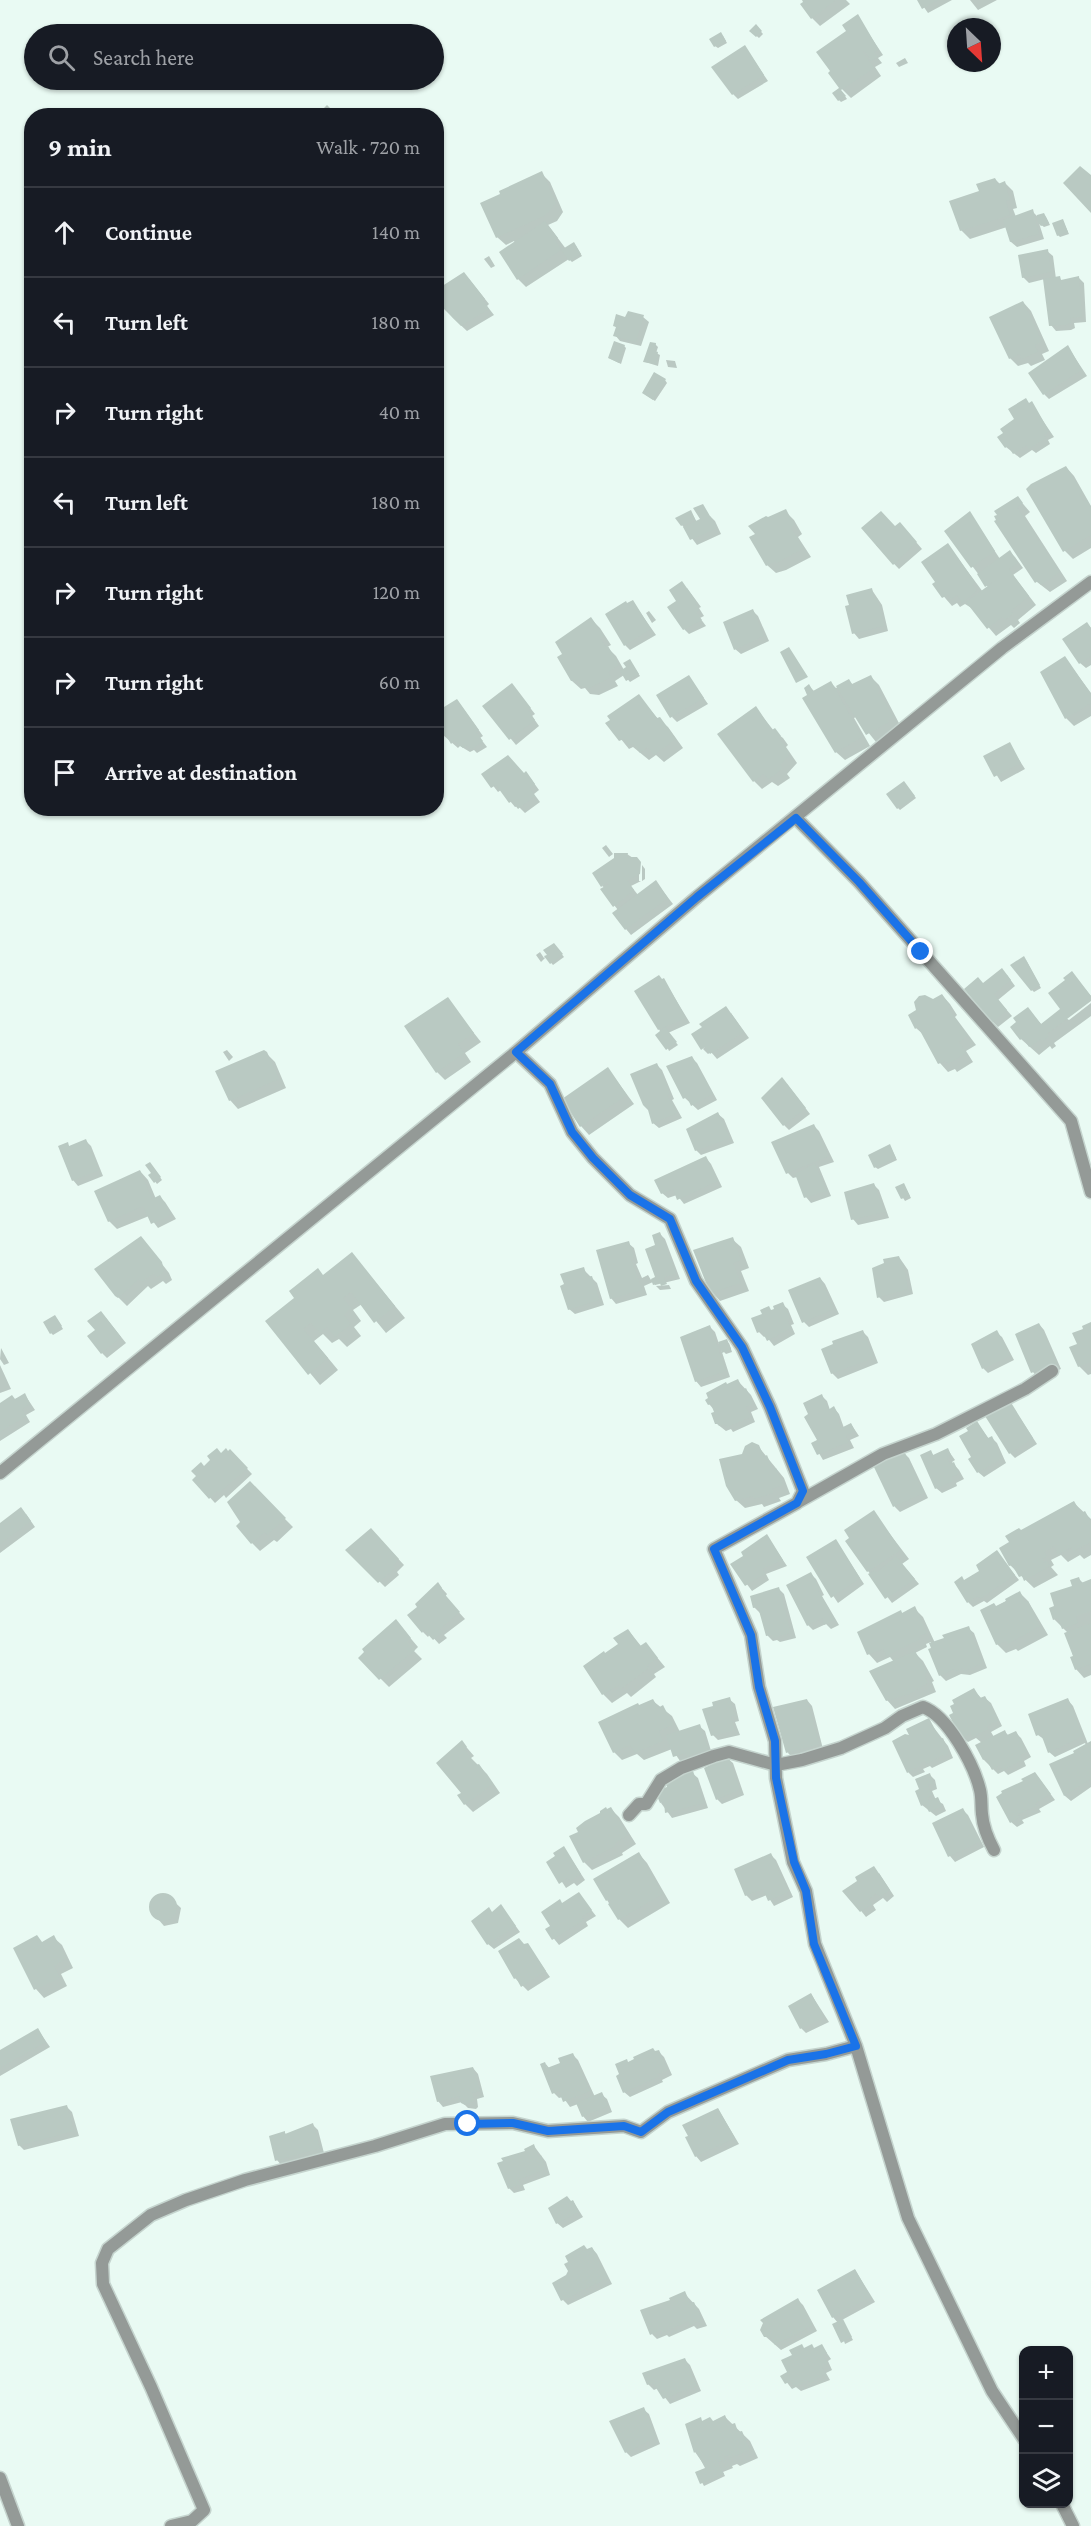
<!DOCTYPE html>
<meta charset="utf-8">
<style>
body{margin:0;font-family:"Crimson Pro",serif;background:#20242c;color:#f1f3f6}
.controls{position:absolute;right:18px;bottom:18px;display:grid;overflow:hidden;border-radius:12px;box-shadow:0 2px 4px #0004}
.controls button{width:54px;height:54px;display:grid;place-items:center;padding:0;border:0;border-bottom:2px solid #363941;background:#171b24;color:#f1f3f6;font:30px sans-serif}
.compass{position:absolute;left:947px;top:18px;width:54px;height:54px;border-radius:50%;background:#171b24;box-shadow:0 2px 4px #0004;rotate:155deg}
.stop{position:absolute;width:18px;height:18px;margin:-14px;border:4px solid #1a73e8;border-radius:50%;background:#fff}
.stop.end{background:#1a73e8;border-color:#fff;box-shadow:0 2px 6px #0008}
.list{margin:0;padding:0;list-style:none}
h2{display:flex;justify-content:space-between;align-items:center;height:78px;margin:0;padding:0 24px;font-size:26px}
h2 small{font-size:20px;font-weight:400;color:#9ea1a6}
.list li{display:grid;grid-template-columns:39px 1fr auto;gap:18px;align-items:center;box-sizing:border-box;height:90px;padding:0 24px;border-top:2px solid #363941}
.list b{display:block;font-size:22px;white-space:nowrap}
.list em{font-size:20px;font-style:normal;color:#9ea1a6}
.icon{flex:none;width:33px;height:33px;fill:none;stroke:currentColor;stroke-width:2;stroke-linecap:round;stroke-linejoin:round}
.map{position:relative;flex:none;width:1091px;height:2526px;overflow:hidden}
.search{position:absolute;background:#171b24;box-shadow:0 2px 4px #0004;left:24px;top:24px;width:420px;height:66px;display:flex;align-items:center;gap:15px;box-sizing:border-box;padding:0 21px;border-radius:33px;color:#9ea1a6;font-size:22px}
.panel{position:absolute;background:#171b24;box-shadow:0 2px 4px #0004;left:24px;top:108px;width:420px;height:708px;border-radius:24px}
.map>svg:first-child{display:block}
</style>
<div class="map">
<svg width="1091" height="2526" viewBox="0 0 1091 2526">
<rect width="100%" height="100%" fill="#e9faf3"/>
<path fill="#0003" d="M 804,0 L 846,0 L 850,4 L 820,26 L 812,18 Z
M 919,0 L 952,0 L 928,13 Z
M 970,0 L 997,0 L 978,10 Z
M 857,16 L 883,55 L 878,58 L 882,63 L 875,67 L 881,76 L 851,98 L 841,88 L 849,31 Z
M 756,26 L 763,34 L 759,38 L 751,31 Z
M 723,36 L 727,43 L 718,48 L 715,46 Z
M 745,47 L 768,81 L 738,99 L 733,94 Z
M 905,58 L 908,63 L 899,67 L 896,63 Z
M 840,89 L 847,99 L 841,102 L 839,100 Z
M 541,173 L 550,182 L 563,212 L 557,221 L 548,225 L 566,249 L 576,246 L 582,256 L 572,262 L 569,259 L 526,287 L 518,279 L 515,243 L 514,241 L 506,245 L 497,237 Z
M 995,179 L 1000,184 L 1005,183 L 1013,191 L 1017,208 L 1013,209 L 1016,217 L 1032,211 L 1038,217 L 1044,215 L 1046,217 L 1050,225 L 1044,227 L 1039,223 L 1044,239 L 1017,247 L 1011,242 L 1007,227 L 970,239 L 961,230 L 980,192 Z
M 1063,221 L 1069,234 L 1060,237 L 1058,235 Z
M 1047,251 L 1053,256 L 1056,279 L 1059,278 L 1062,281 L 1079,278 L 1084,283 L 1086,322 L 1074,323 L 1075,328 L 1071,330 L 1056,331 L 1051,325 L 1045,279 L 1029,283 L 1023,277 Z
M 489,256 L 495,266 L 491,268 L 484,259 Z
M 469,279 L 489,304 L 487,306 L 494,315 L 467,331 L 453,318 L 436,298 Z
M 1023,302 L 1031,311 L 1049,351 L 1042,354 L 1045,360 L 1031,366 L 1028,363 L 1018,366 L 1010,358 Z
M 643,317 L 649,322 L 641,346 L 620,341 L 615,335 L 617,328 L 614,325 Z
M 655,344 L 658,347 L 656,353 L 660,355 L 658,366 L 645,362 Z
M 624,346 L 626,348 L 621,364 L 609,358 Z
M 1068,347 L 1087,376 L 1049,399 L 1044,394 Z
M 666,360 L 675,361 L 677,368 L 668,367 Z
M 665,380 L 667,383 L 655,401 L 646,395 Z
M 1031,403 L 1054,437 L 1048,440 L 1050,444 L 1036,453 L 1032,450 L 1020,458 L 1006,447 L 1017,420 Z
M 1066,467 L 1074,476 L 1091,506 L 1091,548 L 1073,559 L 1065,551 Z
M 1018,498 L 1030,512 L 1025,516 L 1067,581 L 1050,592 L 1037,582 L 996,521 Z
M 785,511 L 794,520 L 802,534 L 798,537 L 811,557 L 786,570 L 776,573 L 767,565 L 757,535 L 768,519 Z
M 691,512 L 697,522 L 710,516 L 715,521 L 721,534 L 697,545 L 682,525 Z
M 970,513 L 1000,559 L 1010,552 L 1015,557 L 1023,568 L 1013,575 L 1036,605 L 1018,620 L 1020,623 L 1014,628 L 1011,625 L 996,636 L 973,609 L 965,604 L 960,607 L 957,603 L 952,606 L 934,585 L 938,582 L 948,545 L 983,592 L 988,587 L 946,531 Z
M 895,528 L 905,529 L 922,549 L 899,569 L 876,545 Z
M 687,588 L 701,607 L 699,608 L 704,616 L 700,618 L 706,626 L 689,634 L 684,629 L 678,601 Z
M 872,590 L 882,605 L 888,631 L 859,639 L 854,633 L 851,606 Z
M 633,602 L 656,635 L 630,650 L 625,645 Z
M 649,611 L 656,620 L 652,623 L 646,613 Z
M 753,611 L 758,616 L 769,641 L 741,654 L 735,649 Z
M 591,619 L 600,628 L 611,645 L 607,647 L 616,656 L 624,670 L 628,667 L 630,661 L 640,676 L 630,682 L 624,675 L 615,681 L 618,686 L 599,695 L 590,694 L 585,688 L 581,689 L 572,681 L 564,655 Z
M 1087,624 L 1091,628 L 1091,665 L 1086,668 L 1080,663 Z
M 1065,658 L 1091,693 L 1091,716 L 1074,726 L 1066,718 Z
M 689,677 L 708,704 L 677,722 L 672,717 Z
M 871,677 L 879,685 L 900,725 L 896,731 L 876,742 L 856,717 L 854,718 L 870,746 L 845,760 L 836,752 L 809,695 L 809,686 L 815,692 L 831,683 L 836,688 L 849,681 L 853,685 Z
M 517,691 L 535,714 L 532,716 L 539,726 L 516,745 L 484,706 Z
M 639,696 L 658,719 L 668,727 L 683,748 L 664,762 L 656,755 L 649,760 L 633,747 L 629,749 L 608,723 Z
M 457,700 L 483,736 L 480,738 L 487,747 L 477,753 L 474,750 L 470,752 L 460,746 L 458,748 L 443,735 Z
M 756,708 L 774,731 L 783,738 L 788,745 L 786,747 L 797,763 L 787,774 L 790,778 L 778,786 L 772,782 L 762,789 L 754,781 Z
M 1009,744 L 1025,769 L 1001,782 L 985,756 Z
M 484,774 L 524,775 L 531,779 L 539,790 L 534,794 L 540,802 L 525,813 L 518,806 L 515,807 L 501,790 L 498,792 Z
M 906,785 L 916,798 L 900,810 L 898,808 Z
M 606,845 L 613,854 L 609,857 L 602,848 Z
M 627,854 L 639,862 L 639,881 L 641,881 L 631,886 L 638,895 L 656,882 L 673,904 L 631,935 L 626,929 L 618,910 L 602,890 L 605,888 L 602,886 Z
M 642,865 L 645,869 L 645,879 L 642,881 Z
M 556,947 L 564,957 L 553,965 L 546,957 L 541,962 L 536,955 L 540,952 L 544,958 Z
M 1026,960 L 1041,988 L 1034,992 L 1032,990 Z
M 1072,973 L 1091,996 L 1091,1000 L 1066,1018 L 1069,1020 L 1091,1003 L 1091,1016 L 1054,1043 L 1056,1046 L 1052,1049 L 1050,1046 L 1039,1055 L 1021,1039 L 1028,1009 L 1042,1025 L 1062,1010 L 1067,980 Z
M 1007,975 L 1015,986 L 998,1000 L 1012,1016 L 998,1027 L 993,1022 L 983,984 Z
M 664,980 L 690,1023 L 668,1033 L 678,1045 L 669,1051 L 659,1029 Z
M 942,995 L 950,1004 L 957,1015 L 955,1017 L 976,1045 L 966,1051 L 973,1062 L 957,1072 L 955,1069 L 948,1072 L 940,1063 L 925,1036 L 916,1028 L 917,1011 Z
M 447,999 L 481,1042 L 465,1053 L 471,1062 L 445,1080 L 437,1072 Z
M 731,1013 L 749,1038 L 717,1059 L 711,1052 L 708,1054 L 703,1049 Z
M 227,1050 L 233,1057 L 229,1061 L 223,1052 Z
M 266,1053 L 275,1062 L 286,1088 L 238,1109 L 230,1100 Z
M 692,1058 L 697,1063 L 717,1100 L 698,1110 L 685,1098 Z
M 657,1065 L 662,1070 L 674,1099 L 672,1100 L 682,1118 L 659,1128 L 653,1123 Z
M 608,1069 L 634,1104 L 589,1135 L 581,1126 L 564,1099 Z
M 787,1084 L 810,1114 L 789,1130 L 784,1125 Z
M 718,1114 L 724,1119 L 734,1143 L 701,1155 L 696,1150 Z
M 814,1126 L 819,1131 L 834,1162 L 819,1167 L 831,1196 L 811,1203 L 806,1197 L 797,1177 L 793,1178 L 788,1173 Z
M 86,1141 L 91,1146 L 103,1176 L 78,1186 L 73,1180 L 67,1144 L 70,1147 Z
M 890,1146 L 897,1160 L 878,1169 L 875,1167 Z
M 706,1158 L 711,1164 L 722,1187 L 684,1204 L 677,1195 L 668,1198 L 662,1193 Z
M 152,1166 L 162,1180 L 157,1184 L 150,1175 L 153,1173 Z
M 140,1171 L 148,1180 L 156,1199 L 160,1197 L 165,1202 L 176,1219 L 158,1228 L 149,1216 L 117,1229 L 109,1221 Z
M 874,1185 L 879,1190 L 889,1218 L 858,1225 L 853,1219 Z
M 904,1185 L 911,1198 L 905,1201 L 897,1188 Z
M 660,1234 L 665,1239 L 680,1279 L 655,1285 L 653,1282 L 644,1286 L 647,1295 L 616,1304 L 611,1298 L 628,1243 L 634,1248 L 638,1263 L 636,1264 L 642,1278 L 648,1275 L 651,1280 L 657,1278 L 657,1246 Z
M 141,1237 L 169,1273 L 172,1280 L 166,1284 L 163,1281 L 151,1289 L 148,1286 L 127,1306 L 116,1295 Z
M 732,1239 L 741,1247 L 749,1268 L 741,1271 L 749,1291 L 720,1301 L 712,1292 Z
M 352,1254 L 405,1318 L 386,1333 L 362,1304 L 353,1310 L 361,1321 L 354,1327 L 361,1336 L 347,1347 L 339,1339 L 332,1343 L 323,1334 L 314,1341 L 338,1370 L 320,1385 L 267,1321 Z
M 899,1257 L 908,1270 L 913,1294 L 884,1302 L 879,1297 L 886,1264 Z
M 583,1269 L 597,1283 L 604,1305 L 575,1314 L 569,1309 Z
M 820,1278 L 825,1284 L 839,1314 L 809,1327 L 804,1322 Z
M 669,1285 L 671,1289 L 660,1290 L 656,1286 Z
M 782,1304 L 788,1309 L 794,1324 L 791,1325 L 795,1334 L 774,1346 L 766,1336 L 764,1337 L 759,1332 L 772,1311 Z
M 106,1318 L 126,1343 L 107,1358 L 102,1353 L 97,1330 Z
M 57,1319 L 63,1329 L 53,1335 L 51,1333 Z
M 1091,1323 L 1091,1374 L 1088,1375 L 1079,1366 L 1079,1345 L 1085,1330 Z
M 1039,1324 L 1044,1330 L 1061,1369 L 1038,1378 L 1033,1372 L 1016,1334 Z
M 710,1327 L 715,1332 L 719,1344 L 729,1343 L 732,1352 L 726,1354 L 721,1349 L 730,1377 L 701,1387 L 696,1381 Z
M 862,1331 L 868,1337 L 878,1363 L 838,1379 L 832,1373 L 835,1345 Z
M 996,1332 L 1002,1337 L 1014,1360 L 988,1373 L 983,1368 Z
M 1,1348 L 9,1363 L 4,1365 L 0,1359 Z
M 0,1365 L 11,1389 L 0,1393 Z
M 738,1381 L 751,1395 L 758,1409 L 751,1412 L 755,1422 L 733,1432 L 731,1429 L 726,1431 L 717,1424 L 716,1412 L 709,1404 L 727,1385 Z
M 25,1395 L 35,1410 L 26,1415 L 30,1422 L 0,1441 L 0,1405 Z
M 822,1396 L 827,1401 L 830,1410 L 834,1408 L 839,1414 L 844,1428 L 851,1424 L 859,1436 L 850,1440 L 854,1448 L 823,1460 L 813,1443 L 819,1440 Z
M 1010,1403 L 1037,1444 L 1015,1458 L 1010,1453 Z
M 977,1423 L 989,1439 L 992,1438 L 997,1443 L 1006,1463 L 984,1477 L 978,1472 L 974,1458 L 970,1431 Z
M 758,1446 L 784,1478 L 790,1494 L 779,1498 L 781,1501 L 764,1507 L 762,1504 L 745,1508 L 736,1500 L 743,1455 Z
M 948,1450 L 955,1460 L 952,1462 L 959,1470 L 964,1479 L 956,1483 L 957,1486 L 942,1493 L 936,1488 L 931,1452 L 934,1456 Z
M 230,1451 L 252,1474 L 226,1498 L 224,1495 L 215,1503 L 194,1480 L 212,1460 Z
M 904,1453 L 909,1458 L 928,1498 L 900,1512 L 895,1507 L 875,1465 Z
M 250,1484 L 293,1527 L 277,1542 L 274,1540 L 260,1551 L 252,1543 L 242,1523 Z
M 1073,1502 L 1091,1519 L 1091,1555 L 1084,1559 L 1080,1555 L 1068,1562 L 1061,1555 L 1051,1560 L 1054,1565 L 1051,1567 L 1058,1575 L 1034,1588 L 1010,1565 L 1011,1543 L 1021,1532 Z
M 873,1512 L 909,1559 L 902,1564 L 919,1584 L 892,1603 L 868,1571 Z
M 26,1514 L 35,1527 L 0,1553 L 0,1525 Z
M 376,1535 L 404,1565 L 397,1572 L 399,1575 L 385,1587 L 348,1550 Z
M 767,1536 L 787,1566 L 766,1574 L 769,1580 L 752,1591 L 732,1564 L 745,1556 Z
M 836,1541 L 864,1584 L 838,1603 L 808,1558 Z
M 1010,1569 L 1019,1580 L 987,1603 L 984,1601 L 973,1607 L 968,1602 L 965,1581 Z
M 811,1574 L 816,1579 L 824,1595 L 822,1596 L 839,1625 L 831,1629 L 826,1624 L 813,1630 L 808,1625 Z
M 1079,1579 L 1083,1583 L 1091,1581 L 1091,1675 L 1084,1678 L 1076,1669 L 1068,1633 L 1054,1619 L 1056,1607 Z
M 438,1584 L 447,1594 L 445,1597 L 465,1619 L 444,1635 L 447,1638 L 439,1644 L 430,1634 L 428,1637 L 423,1632 L 420,1607 Z
M 779,1589 L 784,1594 L 796,1638 L 780,1642 L 777,1640 L 773,1641 L 768,1636 L 760,1613 L 754,1607 Z
M 1020,1593 L 1028,1601 L 1048,1635 L 1018,1651 L 1016,1649 L 1006,1653 L 997,1644 L 996,1607 Z
M 914,1608 L 923,1617 L 935,1643 L 968,1628 L 974,1633 L 987,1668 L 970,1675 L 961,1674 L 946,1681 L 940,1675 L 931,1642 L 926,1644 L 927,1647 L 915,1653 L 923,1661 L 934,1681 L 932,1682 L 936,1692 L 895,1709 L 887,1700 L 894,1662 L 890,1657 L 877,1663 L 869,1654 L 901,1612 L 903,1614 Z
M 396,1621 L 418,1647 L 414,1651 L 422,1659 L 389,1687 L 360,1658 Z
M 628,1630 L 641,1646 L 646,1644 L 665,1667 L 654,1674 L 656,1677 L 631,1697 L 627,1693 L 612,1703 L 603,1694 L 605,1655 L 621,1645 Z
M 974,1690 L 982,1699 L 985,1698 L 991,1703 L 1002,1726 L 991,1732 L 994,1737 L 1005,1732 L 1009,1736 L 1016,1733 L 1021,1738 L 1031,1757 L 1024,1761 L 1026,1766 L 1008,1775 L 1004,1771 L 998,1774 L 984,1760 L 982,1743 L 976,1738 L 968,1742 L 962,1737 Z
M 729,1699 L 735,1704 L 739,1721 L 735,1722 L 740,1735 L 718,1740 L 713,1735 Z
M 807,1700 L 812,1706 L 823,1749 L 793,1758 L 788,1753 Z
M 1068,1700 L 1073,1706 L 1088,1744 L 1091,1742 L 1091,1787 L 1071,1801 L 1065,1796 L 1051,1765 L 1077,1754 L 1086,1745 L 1085,1743 L 1055,1757 L 1049,1752 L 1045,1740 L 1038,1735 Z
M 653,1701 L 672,1716 L 680,1732 L 699,1726 L 705,1731 L 712,1754 L 680,1761 L 672,1749 L 644,1760 L 637,1754 L 622,1760 L 614,1752 L 640,1707 Z
M 928,1720 L 948,1746 L 953,1758 L 932,1768 L 930,1766 L 923,1769 L 925,1772 L 913,1777 L 908,1772 L 912,1738 Z
M 462,1742 L 474,1756 L 471,1758 L 487,1774 L 500,1793 L 473,1812 L 465,1804 L 463,1793 Z
M 727,1758 L 733,1763 L 744,1795 L 722,1804 L 717,1799 Z
M 692,1773 L 698,1778 L 708,1808 L 672,1818 L 661,1803 L 669,1788 Z
M 1035,1773 L 1055,1800 L 1039,1809 L 1041,1812 L 1022,1820 L 1024,1823 L 1017,1827 L 1011,1822 L 1025,1782 Z
M 929,1774 L 935,1780 L 937,1789 L 932,1791 L 936,1800 L 943,1804 L 946,1811 L 936,1816 L 922,1805 Z
M 610,1808 L 619,1817 L 636,1844 L 622,1853 L 623,1855 L 592,1870 L 584,1862 L 580,1832 Z
M 963,1810 L 968,1815 L 984,1847 L 955,1862 L 950,1856 L 934,1824 Z
M 564,1848 L 585,1880 L 577,1886 L 574,1883 L 566,1888 L 549,1862 Z
M 639,1854 L 647,1863 L 670,1903 L 628,1928 L 619,1919 L 607,1900 Z
M 771,1855 L 776,1860 L 793,1897 L 774,1906 L 767,1895 L 752,1901 L 746,1895 Z
M 879,1873 L 894,1896 L 887,1902 L 883,1898 L 873,1905 L 876,1910 L 866,1917 L 858,1907 Z
M 579,1894 L 596,1916 L 586,1922 L 588,1926 L 559,1945 L 547,1930 L 552,1926 L 563,1904 Z
M 167,1895 L 181,1908 L 178,1923 L 164,1926 L 152,1912 L 152,1903 L 157,1897 Z
M 501,1906 L 520,1932 L 494,1949 L 488,1944 Z
M 53,1937 L 62,1945 L 73,1968 L 61,1974 L 67,1986 L 44,1998 L 36,1989 L 15,1949 L 42,1943 Z
M 527,1944 L 550,1977 L 528,1991 L 515,1978 L 525,1946 Z
M 811,1994 L 829,2022 L 806,2033 L 801,2028 Z
M 38,2030 L 50,2047 L 0,2076 L 0,2052 Z
M 658,2051 L 664,2057 L 672,2075 L 662,2080 L 663,2082 L 630,2097 L 624,2092 L 629,2063 Z
M 572,2054 L 578,2060 L 595,2097 L 601,2094 L 607,2099 L 612,2112 L 588,2122 L 583,2116 L 578,2104 L 570,2107 L 563,2097 L 559,2098 L 554,2093 L 545,2063 L 550,2069 L 562,2063 Z
M 473,2068 L 478,2074 L 484,2097 L 477,2099 L 478,2107 L 476,2109 L 468,2108 L 462,2102 L 443,2107 L 438,2101 Z
M 67,2107 L 72,2112 L 79,2136 L 24,2150 L 19,2145 Z
M 718,2109 L 739,2144 L 701,2162 L 696,2156 Z
M 313,2125 L 318,2130 L 324,2153 L 282,2166 L 277,2160 L 284,2132 L 287,2135 Z
M 534,2146 L 546,2162 L 550,2175 L 523,2185 L 525,2190 L 514,2193 L 509,2188 L 526,2152 Z
M 573,2201 L 583,2217 L 563,2228 L 557,2223 Z
M 592,2248 L 597,2254 L 612,2284 L 568,2305 L 563,2300 L 568,2276 Z
M 855,2270 L 875,2302 L 842,2320 L 853,2340 L 845,2344 L 838,2323 L 833,2317 Z
M 684,2293 L 699,2309 L 707,2326 L 697,2329 L 694,2326 L 669,2337 L 667,2335 L 657,2339 L 652,2334 L 672,2301 Z
M 798,2300 L 803,2305 L 817,2331 L 781,2350 L 765,2336 L 764,2323 Z
M 822,2346 L 831,2359 L 828,2361 L 832,2370 L 826,2373 L 830,2380 L 801,2391 L 796,2387 L 792,2389 L 782,2376 L 789,2373 L 794,2355 L 805,2349 L 815,2349 Z
M 685,2360 L 690,2365 L 701,2391 L 670,2404 L 658,2388 L 654,2390 L 648,2384 Z
M 643,2409 L 649,2414 L 660,2444 L 631,2457 L 626,2452 Z
M 725,2417 L 750,2441 L 758,2458 L 740,2466 L 737,2464 L 732,2466 L 733,2468 L 723,2472 L 725,2476 L 704,2486 L 697,2473 L 707,2469 L 695,2452 L 687,2425 L 700,2419 L 703,2422 L 713,2422 Z"/>
<path fill="#b9c9c2" d="M 802,0 L 836,0 L 811,19 L 800,4 L 803,2 Z
M 917,0 L 938,0 L 922,9 Z
M 858,14 L 879,50 L 874,52 L 878,57 L 871,61 L 865,51 L 863,52 L 874,68 L 841,90 L 846,96 L 838,101 L 832,93 L 839,88 L 828,73 L 830,71 L 816,52 L 846,31 L 842,25 Z
M 756,24 L 762,31 L 756,37 L 749,31 Z
M 721,32 L 726,41 L 714,47 L 709,39 Z
M 745,45 L 764,75 L 732,95 L 711,67 Z
M 327,105 L 335,113 L 332,116 L 312,116 L 319,113 Z
M 1080,166 L 1091,175 L 1091,213 L 1063,183 Z
M 542,171 L 556,203 L 548,213 L 545,213 L 546,215 L 496,238 L 480,203 L 500,194 L 499,191 Z
M 995,178 L 998,184 L 1005,181 L 1010,200 L 1006,201 L 1010,215 L 960,231 L 949,201 L 979,191 L 976,184 Z
M 1033,209 L 1039,234 L 1010,242 L 1003,220 Z
M 1044,213 L 1049,223 L 1041,226 L 1037,222 L 1037,215 Z
M 1063,219 L 1068,232 L 1057,236 L 1052,223 Z
M 545,221 L 558,238 L 555,240 L 561,250 L 517,280 L 499,252 Z
M 574,242 L 581,254 L 569,261 L 561,250 Z
M 1048,249 L 1051,272 L 1022,278 L 1018,255 Z
M 464,272 L 485,299 L 483,300 L 489,309 L 461,326 L 436,301 L 436,290 Z
M 1060,276 L 1061,280 L 1079,276 L 1082,317 L 1070,318 L 1071,323 L 1066,325 L 1049,326 L 1043,279 Z
M 1023,301 L 1042,342 L 1035,345 L 1038,352 L 1021,359 L 1020,354 L 1009,359 L 989,317 Z
M 628,311 L 644,315 L 636,342 L 613,336 L 616,327 L 613,326 L 616,314 L 625,317 Z
M 614,341 L 625,345 L 619,363 L 608,358 Z
M 650,342 L 656,343 L 655,351 L 658,352 L 656,364 L 643,362 Z
M 1068,345 L 1082,370 L 1043,395 L 1028,373 Z
M 654,372 L 666,379 L 653,400 L 642,393 Z
M 1026,398 L 1029,403 L 1032,401 L 1049,431 L 1044,435 L 1046,438 L 1029,449 L 1027,445 L 1013,454 L 1008,446 L 1005,448 L 997,437 L 1003,433 L 1000,429 L 1014,419 L 1008,409 Z
M 1066,466 L 1082,492 L 1079,494 L 1084,502 L 1087,500 L 1091,507 L 1091,535 L 1063,552 L 1026,489 L 1031,484 Z
M 1018,496 L 1023,503 L 1017,507 L 1060,572 L 1041,585 L 1038,581 L 1035,583 L 994,521 L 996,520 L 994,516 L 997,515 L 994,511 Z
M 703,504 L 717,528 L 690,540 L 683,527 L 700,519 L 693,508 Z
M 786,509 L 794,525 L 791,528 L 804,548 L 777,563 L 776,561 L 766,566 L 749,537 L 755,534 L 748,526 L 766,516 L 768,517 Z
M 691,510 L 695,519 L 681,526 L 675,518 Z
M 881,511 L 895,526 L 900,522 L 917,542 L 893,565 L 861,528 Z
M 970,511 L 995,551 L 971,568 L 944,531 Z
M 948,543 L 975,582 L 972,584 L 977,591 L 962,603 L 957,595 L 951,599 L 948,595 L 942,598 L 932,584 L 935,582 L 921,562 Z
M 1010,550 L 1018,563 L 1009,569 L 1029,596 L 1011,611 L 1013,614 L 1005,620 L 1002,617 L 987,629 L 966,602 L 996,580 L 985,587 L 977,574 Z
M 682,581 L 696,601 L 695,603 L 699,610 L 696,612 L 702,620 L 683,630 L 667,607 L 676,601 L 669,590 Z
M 872,588 L 874,598 L 877,598 L 884,626 L 852,634 L 845,606 L 849,605 L 846,595 Z
M 633,600 L 651,629 L 624,646 L 605,614 L 626,601 L 627,603 Z
M 753,609 L 764,636 L 734,650 L 723,622 Z
M 591,617 L 604,636 L 600,638 L 606,647 L 608,646 L 619,665 L 608,672 L 611,677 L 590,688 L 580,686 L 578,680 L 571,681 L 557,657 L 562,654 L 555,642 Z
M 1087,622 L 1091,628 L 1091,656 L 1079,664 L 1062,639 Z
M 789,647 L 808,677 L 796,683 L 780,652 Z
M 1065,656 L 1091,694 L 1091,703 L 1065,719 L 1040,672 Z
M 630,659 L 639,674 L 626,681 L 620,671 L 626,667 L 623,663 Z
M 689,675 L 704,698 L 670,718 L 656,695 Z
M 871,675 L 879,691 L 878,694 L 880,694 L 893,717 L 887,720 L 889,722 L 866,735 L 836,686 L 849,679 L 852,684 Z
M 831,681 L 862,737 L 835,753 L 802,698 L 807,695 L 804,688 L 809,684 L 813,691 Z
M 512,683 L 531,708 L 528,710 L 535,720 L 509,740 L 482,706 Z
M 639,694 L 657,718 L 660,717 L 676,739 L 654,755 L 648,747 L 640,753 L 633,744 L 629,745 L 624,739 L 619,741 L 605,723 L 610,720 L 607,716 Z
M 457,699 L 479,730 L 476,732 L 483,741 L 471,749 L 468,745 L 463,748 L 454,741 L 451,744 L 445,734 L 441,736 L 436,728 L 436,709 L 442,705 L 444,707 Z
M 756,706 L 772,730 L 775,728 L 781,736 L 779,738 L 790,754 L 780,765 L 782,769 L 769,779 L 763,774 L 753,782 L 717,734 Z
M 1010,742 L 1021,763 L 994,777 L 983,756 Z
M 508,755 L 524,773 L 526,771 L 535,784 L 530,788 L 535,796 L 518,809 L 512,801 L 509,803 L 496,785 L 491,788 L 481,774 Z
M 904,781 L 915,796 L 897,809 L 886,794 Z
M 614,853 L 628,853 L 627,857 L 637,857 L 641,862 L 640,874 L 627,880 L 634,890 L 613,907 L 600,889 L 609,884 L 607,882 L 601,887 L 592,873 L 614,858 Z
M 656,880 L 668,898 L 625,930 L 612,913 Z
M 554,943 L 563,954 L 550,964 L 544,956 L 547,955 L 543,950 Z
M 1024,956 L 1040,985 L 1031,991 L 1010,965 Z
M 1002,968 L 1011,980 L 994,994 L 1007,1010 L 992,1023 L 964,989 L 978,977 L 983,983 Z
M 1072,971 L 1091,996 L 1091,1001 L 1047,1034 L 1049,1036 L 1043,1041 L 1041,1039 L 1029,1047 L 1023,1038 L 1020,1040 L 1010,1027 L 1016,1022 L 1013,1018 L 1028,1007 L 1041,1024 L 1060,1009 L 1048,993 L 1065,980 L 1063,978 Z
M 659,975 L 662,979 L 664,978 L 686,1018 L 658,1030 L 634,991 Z
M 942,994 L 950,1006 L 948,1008 L 968,1036 L 959,1042 L 966,1053 L 948,1064 L 946,1061 L 938,1064 L 918,1027 L 915,1029 L 908,1015 L 916,1010 L 914,1002 L 919,996 L 925,995 L 933,999 Z
M 448,997 L 474,1033 L 458,1044 L 464,1053 L 436,1073 L 404,1026 Z
M 726,1006 L 744,1032 L 710,1054 L 705,1047 L 701,1050 L 691,1034 L 702,1027 L 699,1024 Z
M 665,1027 L 677,1042 L 666,1050 L 655,1035 Z
M 264,1050 L 267,1052 L 279,1079 L 229,1101 L 215,1071 Z
M 692,1056 L 713,1094 L 691,1106 L 687,1097 L 683,1099 L 666,1066 Z
M 657,1063 L 670,1093 L 667,1095 L 677,1113 L 652,1124 L 648,1110 L 643,1105 L 630,1074 Z
M 608,1067 L 627,1095 L 580,1127 L 562,1099 Z
M 782,1077 L 806,1108 L 783,1126 L 761,1098 Z
M 718,1112 L 730,1138 L 695,1151 L 686,1129 Z
M 814,1124 L 829,1156 L 786,1174 L 771,1142 Z
M 86,1139 L 99,1170 L 72,1181 L 58,1146 L 68,1142 L 69,1146 Z
M 890,1144 L 896,1158 L 874,1168 L 868,1155 Z
M 706,1156 L 718,1181 L 677,1200 L 673,1189 L 661,1194 L 654,1180 Z
M 150,1162 L 161,1177 L 154,1183 L 148,1175 L 151,1173 L 145,1165 Z
M 815,1163 L 827,1191 L 804,1198 L 795,1174 Z
M 140,1170 L 152,1199 L 160,1195 L 171,1214 L 151,1224 L 143,1206 L 108,1222 L 94,1191 Z
M 874,1183 L 885,1212 L 851,1220 L 844,1192 Z
M 904,1183 L 910,1196 L 901,1199 L 895,1187 Z
M 660,1232 L 676,1273 L 664,1277 L 667,1284 L 661,1286 L 660,1283 L 653,1285 L 651,1279 L 655,1277 L 645,1249 L 655,1245 L 652,1235 Z
M 141,1236 L 162,1262 L 164,1272 L 157,1277 L 154,1273 L 142,1282 L 139,1279 L 118,1298 L 115,1296 L 94,1269 Z
M 733,1237 L 741,1260 L 733,1263 L 741,1283 L 710,1293 L 693,1250 Z
M 629,1241 L 634,1258 L 631,1259 L 642,1290 L 610,1299 L 596,1250 Z
M 352,1252 L 395,1306 L 374,1323 L 351,1292 L 343,1298 L 351,1308 L 344,1315 L 351,1324 L 335,1337 L 327,1327 L 320,1333 L 311,1323 L 303,1329 L 328,1358 L 308,1375 L 265,1321 L 294,1298 L 289,1291 L 318,1268 L 323,1275 Z
M 899,1256 L 901,1264 L 903,1263 L 908,1289 L 877,1298 L 872,1268 L 884,1263 L 883,1259 Z
M 584,1267 L 587,1277 L 592,1276 L 599,1300 L 568,1310 L 560,1286 L 564,1284 L 560,1274 Z
M 820,1277 L 834,1309 L 802,1323 L 788,1290 Z
M 783,1302 L 790,1318 L 787,1319 L 791,1328 L 767,1341 L 762,1331 L 757,1333 L 751,1318 L 762,1314 L 760,1310 L 769,1306 L 771,1310 L 774,1309 L 773,1306 Z
M 101,1311 L 121,1337 L 101,1354 L 87,1336 L 95,1330 L 87,1321 Z
M 55,1315 L 62,1326 L 50,1334 L 43,1322 Z
M 1091,1322 L 1091,1362 L 1078,1367 L 1069,1347 L 1077,1344 L 1072,1333 L 1083,1329 L 1082,1326 Z
M 1039,1323 L 1057,1363 L 1031,1373 L 1015,1334 Z
M 710,1325 L 726,1371 L 695,1382 L 680,1337 Z
M 863,1330 L 874,1358 L 831,1374 L 821,1349 L 833,1344 L 832,1341 Z
M 997,1330 L 1010,1355 L 982,1369 L 971,1344 Z
M 727,1339 L 731,1349 L 722,1353 L 718,1342 Z
M 738,1379 L 743,1390 L 746,1388 L 753,1404 L 746,1407 L 751,1417 L 727,1427 L 725,1424 L 719,1426 L 718,1424 L 715,1424 L 711,1413 L 714,1412 L 711,1404 L 708,1405 L 705,1400 L 708,1398 L 706,1393 L 726,1382 L 727,1384 Z
M 25,1393 L 30,1404 L 22,1409 L 26,1416 L 0,1432 L 0,1403 L 12,1395 L 15,1399 Z
M 822,1394 L 828,1410 L 834,1406 L 840,1418 L 838,1419 L 841,1428 L 851,1423 L 855,1431 L 846,1435 L 849,1442 L 817,1455 L 811,1443 L 817,1440 L 804,1417 L 808,1414 L 803,1403 Z
M 1010,1401 L 1033,1438 L 1009,1454 L 985,1416 Z
M 977,1421 L 988,1438 L 992,1436 L 1002,1458 L 977,1473 L 968,1459 L 971,1457 L 959,1436 L 968,1431 L 966,1428 Z
M 752,1442 L 759,1445 L 764,1457 L 767,1455 L 773,1470 L 776,1468 L 783,1485 L 772,1489 L 773,1493 L 754,1499 L 753,1496 L 735,1501 L 726,1486 L 719,1459 L 742,1454 L 745,1446 Z
M 217,1448 L 221,1453 L 226,1448 L 228,1451 L 230,1449 L 248,1468 L 219,1493 L 217,1491 L 209,1499 L 192,1480 L 196,1476 L 191,1471 L 201,1462 L 204,1466 L 210,1460 L 207,1456 Z
M 948,1448 L 951,1455 L 947,1457 L 950,1464 L 954,1462 L 959,1474 L 951,1477 L 953,1481 L 935,1489 L 920,1455 L 931,1450 L 933,1455 Z
M 904,1451 L 924,1493 L 893,1507 L 873,1465 Z
M 250,1481 L 286,1518 L 267,1535 L 265,1532 L 251,1544 L 236,1526 L 240,1522 L 227,1502 Z
M 1074,1501 L 1081,1513 L 1085,1511 L 1091,1522 L 1091,1542 L 1074,1551 L 1072,1547 L 1058,1555 L 1054,1546 L 1044,1552 L 1047,1557 L 1042,1559 L 1044,1563 L 1047,1561 L 1050,1566 L 1024,1581 L 1022,1576 L 1019,1577 L 1012,1565 L 1009,1566 L 999,1548 L 1009,1542 L 1005,1536 L 1019,1528 L 1021,1530 Z
M 21,1507 L 31,1521 L 0,1544 L 0,1523 Z
M 874,1510 L 901,1550 L 867,1572 L 845,1541 L 849,1538 L 844,1530 Z
M 371,1528 L 399,1559 L 393,1566 L 395,1568 L 378,1583 L 345,1550 Z
M 767,1534 L 783,1560 L 762,1569 L 765,1574 L 745,1586 L 730,1564 L 743,1556 L 741,1552 Z
M 836,1539 L 860,1578 L 831,1598 L 806,1557 Z
M 997,1550 L 1015,1575 L 980,1599 L 978,1596 L 967,1603 L 954,1582 L 962,1576 L 964,1580 L 979,1571 L 976,1565 Z
M 896,1556 L 915,1579 L 885,1599 L 868,1574 L 875,1570 L 876,1573 Z
M 811,1572 L 820,1589 L 818,1590 L 835,1620 L 824,1625 L 822,1618 L 807,1626 L 786,1585 Z
M 1079,1577 L 1081,1583 L 1091,1579 L 1091,1611 L 1076,1616 L 1078,1623 L 1062,1629 L 1058,1618 L 1053,1620 L 1049,1608 L 1054,1606 L 1050,1593 L 1072,1586 L 1070,1580 Z
M 438,1582 L 442,1588 L 441,1590 L 460,1612 L 440,1629 L 443,1632 L 433,1640 L 424,1630 L 422,1633 L 407,1615 L 417,1607 L 415,1604 Z
M 779,1587 L 791,1633 L 773,1638 L 772,1635 L 766,1636 L 758,1607 L 753,1608 L 750,1596 Z
M 1020,1591 L 1025,1602 L 1028,1601 L 1040,1626 L 1008,1644 L 1007,1641 L 996,1645 L 980,1610 L 994,1603 L 996,1606 L 1006,1601 L 1005,1599 Z
M 915,1606 L 927,1633 L 919,1636 L 920,1639 L 886,1656 L 883,1649 L 867,1655 L 857,1632 L 901,1610 L 902,1613 Z
M 396,1619 L 411,1638 L 407,1642 L 415,1650 L 379,1680 L 358,1658 L 364,1652 L 362,1649 Z
M 1091,1623 L 1091,1664 L 1075,1670 L 1070,1657 L 1073,1656 L 1064,1633 Z
M 969,1626 L 982,1663 L 964,1671 L 963,1668 L 956,1671 L 955,1669 L 939,1676 L 928,1649 L 931,1648 L 929,1643 L 944,1638 L 942,1635 Z
M 628,1629 L 640,1646 L 646,1642 L 658,1658 L 647,1665 L 649,1668 L 621,1689 L 619,1685 L 602,1695 L 583,1666 L 604,1651 L 605,1653 L 618,1644 L 613,1638 Z
M 915,1651 L 927,1672 L 924,1674 L 928,1683 L 909,1694 L 886,1701 L 869,1671 Z
M 974,1688 L 980,1698 L 985,1696 L 998,1720 L 987,1726 L 988,1729 L 973,1737 L 971,1733 L 961,1738 L 949,1715 L 953,1713 L 950,1706 L 954,1704 L 952,1700 Z
M 730,1697 L 735,1715 L 731,1717 L 735,1730 L 711,1736 L 702,1709 L 713,1706 L 712,1702 Z
M 1068,1698 L 1083,1736 L 1048,1753 L 1041,1734 L 1036,1736 L 1028,1714 Z
M 653,1699 L 658,1708 L 663,1705 L 673,1725 L 659,1731 L 663,1741 L 635,1753 L 630,1745 L 613,1753 L 598,1722 L 638,1703 L 639,1705 Z
M 807,1699 L 819,1744 L 786,1753 L 773,1707 Z
M 929,1718 L 940,1739 L 943,1738 L 949,1753 L 926,1764 L 925,1761 L 919,1764 L 920,1766 L 907,1773 L 892,1741 L 905,1734 L 909,1735 L 906,1729 Z
M 700,1724 L 708,1749 L 687,1756 L 686,1753 L 673,1757 L 666,1735 Z
M 1005,1730 L 1007,1735 L 1016,1731 L 1027,1752 L 1020,1755 L 1022,1760 L 1002,1771 L 1000,1765 L 992,1770 L 986,1759 L 983,1760 L 975,1745 Z
M 462,1740 L 467,1747 L 464,1749 L 476,1765 L 479,1764 L 493,1784 L 464,1805 L 457,1795 L 461,1793 L 436,1763 Z
M 1091,1741 L 1091,1779 L 1064,1796 L 1049,1764 L 1074,1753 L 1073,1751 Z
M 728,1756 L 740,1789 L 716,1800 L 704,1768 Z
M 693,1771 L 704,1803 L 665,1813 L 664,1802 L 660,1803 L 655,1791 L 667,1787 L 665,1780 Z
M 1035,1772 L 1051,1794 L 1035,1803 L 1037,1806 L 1018,1814 L 1020,1817 L 1010,1823 L 996,1797 L 1002,1793 L 1001,1791 L 1023,1781 L 1021,1779 Z
M 930,1773 L 933,1783 L 928,1785 L 932,1795 L 928,1798 L 929,1801 L 938,1797 L 942,1806 L 929,1812 L 925,1804 L 921,1806 L 915,1791 L 919,1789 L 915,1779 Z
M 606,1807 L 607,1809 L 611,1807 L 628,1835 L 614,1844 L 615,1846 L 583,1863 L 569,1836 L 578,1832 L 576,1828 L 585,1821 L 600,1813 L 600,1811 Z
M 963,1808 L 980,1842 L 948,1857 L 932,1823 Z
M 564,1846 L 581,1874 L 570,1881 L 568,1878 L 559,1884 L 546,1862 L 555,1856 L 553,1853 Z
M 639,1852 L 663,1894 L 618,1920 L 608,1904 L 611,1902 L 609,1899 L 606,1901 L 593,1879 Z
M 771,1853 L 789,1892 L 768,1901 L 763,1889 L 745,1896 L 734,1869 Z
M 874,1866 L 890,1890 L 880,1897 L 877,1893 L 869,1899 L 872,1904 L 860,1912 L 842,1891 L 857,1881 L 855,1877 Z
M 579,1892 L 592,1910 L 582,1917 L 584,1920 L 552,1940 L 545,1929 L 550,1926 L 541,1912 L 560,1899 L 562,1903 Z
M149 1907a14 14 0 1 1 28 0a14 14 0 1 1-28 0Z
M 501,1904 L 516,1926 L 487,1945 L 471,1921 L 489,1907 L 492,1912 Z
M 37,1935 L 42,1942 L 54,1935 L 66,1959 L 54,1966 L 60,1977 L 34,1990 L 13,1948 Z
M 519,1938 L 524,1944 L 528,1943 L 546,1971 L 521,1987 L 516,1978 L 514,1979 L 498,1951 Z
M 811,1993 L 824,2017 L 800,2029 L 788,2006 Z
M 38,2028 L 46,2042 L 0,2068 L 0,2050 Z
M 653,2048 L 655,2051 L 659,2050 L 668,2070 L 657,2075 L 658,2077 L 623,2093 L 616,2076 L 619,2074 L 615,2064 L 627,2059 L 628,2062 L 634,2059 L 633,2057 Z
M 573,2053 L 590,2091 L 563,2102 L 559,2091 L 552,2094 L 540,2064 L 545,2062 L 547,2068 L 560,2063 L 558,2058 Z
M 473,2067 L 480,2091 L 472,2093 L 474,2101 L 465,2105 L 461,2103 L 459,2096 L 437,2102 L 430,2076 Z
M 602,2092 L 608,2106 L 582,2117 L 576,2103 Z
M 67,2105 L 74,2131 L 18,2146 L 10,2119 Z
M 718,2108 L 735,2138 L 695,2157 L 685,2137 L 688,2136 L 682,2125 Z
M 313,2123 L 320,2148 L 275,2161 L 269,2136 L 285,2131 L 285,2134 Z
M 534,2144 L 538,2157 L 541,2155 L 546,2169 L 518,2180 L 521,2184 L 508,2189 L 497,2163 L 503,2161 L 501,2158 L 525,2151 L 524,2149 Z
M 567,2196 L 571,2201 L 573,2200 L 579,2212 L 556,2224 L 548,2208 Z
M 584,2245 L 587,2249 L 592,2247 L 608,2278 L 561,2301 L 552,2283 L 566,2275 L 568,2271 L 564,2264 L 568,2262 L 565,2256 Z
M 855,2269 L 871,2297 L 832,2318 L 817,2290 Z
M 685,2291 L 690,2303 L 694,2302 L 702,2320 L 690,2325 L 689,2321 L 663,2332 L 661,2330 L 650,2335 L 640,2310 L 670,2300 L 669,2298 Z
M 798,2298 L 812,2326 L 775,2345 L 770,2337 L 764,2337 L 760,2330 L 763,2323 L 760,2320 Z
M 843,2319 L 852,2337 L 841,2343 L 832,2324 Z
M 802,2344 L 804,2348 L 812,2344 L 814,2348 L 822,2344 L 827,2353 L 823,2355 L 828,2364 L 822,2367 L 826,2374 L 810,2383 L 808,2380 L 794,2387 L 791,2381 L 785,2384 L 780,2376 L 787,2372 L 781,2360 L 792,2355 L 789,2350 Z
M 685,2358 L 697,2386 L 663,2399 L 653,2383 L 647,2385 L 642,2373 Z
M 644,2407 L 656,2438 L 625,2453 L 609,2421 Z
M 725,2415 L 729,2425 L 735,2423 L 738,2432 L 742,2431 L 750,2450 L 730,2458 L 729,2455 L 724,2457 L 725,2460 L 718,2462 L 724,2474 L 700,2484 L 695,2472 L 705,2468 L 696,2451 L 694,2453 L 685,2424 L 701,2417 L 702,2421 L 710,2417 L 713,2421 Z"/>
<g fill="none" stroke-linecap="round" stroke-linejoin="round">
<g stroke="#c5d4ce" stroke-width="15">
<path id="street" d="M 796,818 L 859,882 L 1071,1121 L 1091,1192
M 516,1052 L 550,1084 L 572,1132 L 593,1158 L 630,1195 L 670,1219 L 696,1281 L 742,1347 L 770,1407 L 803,1491 L 797,1503 L 714,1549 L 751,1635 L 759,1687 L 775,1741 L 776,1778 L 793,1862 L 806,1891 L 815,1944 L 856,2046 L 908,2218 L 992,2391 L 1024,2439
M 0,1473 L 516,1052 L 697,897 L 1002,648 L 1091,582
M 798,1502 L 883,1454 L 936,1434 L 1025,1389 L 1052,1371
M 629,1815 L 639,1804 L 646,1804 L 661,1780 L 681,1768 L 714,1756 L 729,1752 L 776,1765 L 802,1760 L 841,1748 L 885,1728 L 902,1716 L 923,1707 C 948,1716 974,1765 980,1790 C 982,1798 981,1806 982,1814 C 983,1826 988,1839 994,1850
M 0,2478 L 18,2526
M 1062,2504 L 1073,2526
M 171,2526 L 192,2521 L 204,2510 L 151,2387 L 103,2284 L 102,2263 L 108,2249 L 151,2215 L 186,2200 L 245,2180 L 375,2146 L 445,2124 L 513,2123 L 548,2131 L 624,2126 L 641,2132 L 668,2112 L 788,2060 L 826,2054 L 856,2046"/>
</g>
<use href="#street" stroke="#949a97" stroke-width="12"/>
</g>
<g fill="none" stroke-linecap="round" stroke-linejoin="round">
<path stroke="#1a73e8" stroke-width="8" d="M 468,2124 L 513,2123 L 548,2131 L 624,2126 L 641,2132 L 668,2112 L 788,2060 L 826,2054 L 856,2046 L 814,1944 L 806,1891 L 794,1862 L 776,1778 L 775,1741 L 759,1687 L 751,1635 L 714,1549 L 797,1503 L 803,1491 L 770,1407 L 742,1347 L 696,1281 L 670,1219 L 630,1195 L 593,1158 L 572,1132 L 550,1084 L 516,1052 L 697,897 L 796,818 L 859,882 L 921,952"/>
</g>
</svg>
<div class="controls">
<button>+</button>
<button>−</button>
<button><svg class="icon" aria-label="layers" viewBox="0 0 24 24"><path d="M12 4l9 5-9 5-9-5zM3 14l9 5 9-5"/></svg></button>
</div>
<svg class="compass" viewBox="-18 -18 36 36"><path d="M0-13l5 13h-10z" fill="#e53935"/><path d="M0 13l5-13h-10z" fill="#9ea1a6"/></svg>
<div class="stop" style="left:468px;top:2124px"></div>
<div class="stop end" style="left:921px;top:952px"></div>
<div class="search"><svg class="icon" aria-label="search" viewBox="0 0 24 24"><circle cx="10" cy="10" r="6"/><path d="M15 15l6 6"/></svg>Search here</div>
<section class="panel">
<h2>9 min<small>Walk · 720 m</small></h2>
<ul class="list">
<li><svg class="icon" aria-label="ahead" viewBox="0 0 24 24"><path d="M12 20V5M6 11l6-6 6 6"/></svg><div><b>Continue</b></div><em>140 m</em></li>
<li><svg class="icon" aria-label="left" viewBox="0 0 24 24"><path d="M17 20v-9H6M10 6l-5 5 5 5"/></svg><div><b>Turn left</b></div><em>180 m</em></li>
<li><svg class="icon" aria-label="right" viewBox="0 0 24 24"><path d="M7 20v-9h11M14 6l5 5-5 5"/></svg><div><b>Turn right</b></div><em>40 m</em></li>
<li><svg class="icon" aria-label="left" viewBox="0 0 24 24"><path d="M17 20v-9H6M10 6l-5 5 5 5"/></svg><div><b>Turn left</b></div><em>180 m</em></li>
<li><svg class="icon" aria-label="right" viewBox="0 0 24 24"><path d="M7 20v-9h11M14 6l5 5-5 5"/></svg><div><b>Turn right</b></div><em>120 m</em></li>
<li><svg class="icon" aria-label="right" viewBox="0 0 24 24"><path d="M7 20v-9h11M14 6l5 5-5 5"/></svg><div><b>Turn right</b></div><em>60 m</em></li>
<li><svg class="icon" aria-label="arrive" viewBox="0 0 24 24"><path d="M6 21V4h12l-3 4 3 4H6"/></svg><div><b>Arrive at destination</b></div></li>
</ul>
</section>
</div>
